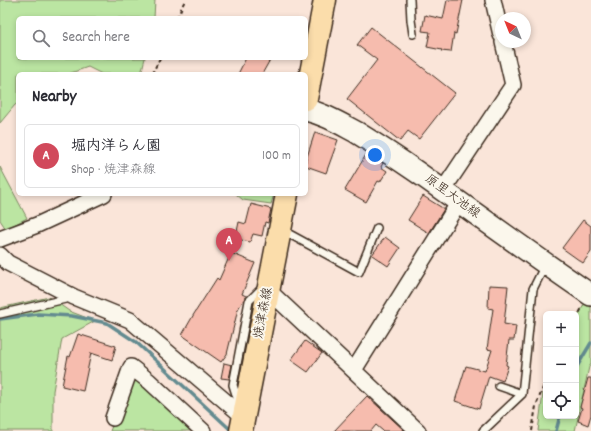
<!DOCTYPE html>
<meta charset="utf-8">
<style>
body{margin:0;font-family:Dekko,"Klee One",sans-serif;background:#f7f7f7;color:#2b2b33}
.controls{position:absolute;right:12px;bottom:12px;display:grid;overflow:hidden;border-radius:6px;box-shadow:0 2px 6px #0003}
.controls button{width:36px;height:36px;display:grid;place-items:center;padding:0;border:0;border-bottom:1px solid #e1e1e2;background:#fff;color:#2b2b33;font:20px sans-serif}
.compass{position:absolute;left:495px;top:12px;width:36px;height:36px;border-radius:50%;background:#fff;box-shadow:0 2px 6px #0003;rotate:317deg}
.you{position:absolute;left:375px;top:155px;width:14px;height:14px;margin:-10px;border:3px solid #fff;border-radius:50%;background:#1a73e8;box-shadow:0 0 0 6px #1a73e833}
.badge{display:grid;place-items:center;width:26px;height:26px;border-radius:50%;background:#d1495b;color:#fff;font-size:13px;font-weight:700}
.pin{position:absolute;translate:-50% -33px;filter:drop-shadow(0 1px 2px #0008)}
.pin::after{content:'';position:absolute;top:21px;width:14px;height:12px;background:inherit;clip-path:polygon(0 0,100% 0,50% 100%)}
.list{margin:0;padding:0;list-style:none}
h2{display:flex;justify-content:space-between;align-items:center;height:52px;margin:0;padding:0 16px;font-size:17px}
h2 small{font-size:13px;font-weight:400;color:#7c7c81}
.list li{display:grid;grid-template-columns:26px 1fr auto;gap:12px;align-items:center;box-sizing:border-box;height:64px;margin:0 8px 8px;padding:0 8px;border:1px solid #e1e1e2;border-radius:6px}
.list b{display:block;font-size:15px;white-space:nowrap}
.list p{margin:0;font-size:13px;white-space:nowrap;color:#7c7c81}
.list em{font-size:13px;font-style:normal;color:#7c7c81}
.icon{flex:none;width:22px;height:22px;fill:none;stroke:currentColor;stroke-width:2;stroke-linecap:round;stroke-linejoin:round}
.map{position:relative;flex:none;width:591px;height:431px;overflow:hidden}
.search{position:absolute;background:#fff;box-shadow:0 2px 6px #0003;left:16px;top:16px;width:292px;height:44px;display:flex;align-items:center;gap:10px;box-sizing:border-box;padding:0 14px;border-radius:6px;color:#7c7c81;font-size:15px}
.panel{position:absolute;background:#fff;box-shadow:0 2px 6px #0003;left:16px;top:72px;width:292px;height:124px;border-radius:6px}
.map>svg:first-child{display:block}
</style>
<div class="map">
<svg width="591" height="431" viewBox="0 0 591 431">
<rect width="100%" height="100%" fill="#fae5d9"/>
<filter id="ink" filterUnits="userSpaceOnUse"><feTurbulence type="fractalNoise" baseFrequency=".025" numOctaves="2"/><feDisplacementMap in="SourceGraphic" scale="8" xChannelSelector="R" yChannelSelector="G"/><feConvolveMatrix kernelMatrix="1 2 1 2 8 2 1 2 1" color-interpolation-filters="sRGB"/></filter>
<g filter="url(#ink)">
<path fill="#bbe5a2" stroke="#7b8860" d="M 0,0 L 155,0 L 154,18 L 18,18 L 18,58 L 145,58 L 141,74 L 102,74 L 88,67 L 68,74 L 18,74 L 18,103 L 15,105 L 0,123 Z
M 0,167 L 27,218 L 6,229 L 0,220 Z
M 236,194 L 274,194 L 271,204 L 243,200 Z
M 591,291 L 591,364 L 589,367 L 575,431 L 538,431 L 544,386 L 546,382 L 546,416 L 576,416 L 576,320 Z
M 49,297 L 69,311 L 95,321 L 62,339 L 53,391 L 53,431 L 0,431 L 0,308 Z
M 132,375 L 204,431 L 110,431 Z"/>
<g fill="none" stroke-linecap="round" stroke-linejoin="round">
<path stroke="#638b90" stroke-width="3.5" d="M 0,319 L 38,314 L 72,316 L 107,323 L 136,342 L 232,431
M 576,368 L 591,343
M 556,431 L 560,416"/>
</g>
<path fill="#f6bcae" stroke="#3b2a1e" d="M 447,0 L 463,0 L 456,34 L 454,33 L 451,52 L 441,51 L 442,50 L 427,47 L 430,32 L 422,31 L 425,15 L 443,19 Z
M 371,27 L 455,93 L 419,139 L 408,131 L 400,141 L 347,99 L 377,60 L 357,45 Z
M 246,58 L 271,58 L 262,74 L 238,74 Z
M 315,132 L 338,140 L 326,173 L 306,166 L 306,160 Z
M 367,153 L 383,163 L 381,167 L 387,171 L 380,182 L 378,181 L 366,202 L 345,190 Z
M 423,196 L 444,209 L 429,233 L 408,220 Z
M 251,204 L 271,209 L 268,223 L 265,222 L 262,236 L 253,234 L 250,242 L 237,239 L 238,236 L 236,236 L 239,222 L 246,224 Z
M 583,220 L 591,226 L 591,252 L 583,263 L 562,248 Z
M 385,237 L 400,248 L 388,266 L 372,255 Z
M 231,253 L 255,263 L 242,294 L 246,296 L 238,309 L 227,354 L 221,362 L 182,335 L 194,314 L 217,278 L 219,280 Z
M 489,285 L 508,286 L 504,324 L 516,326 L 514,340 L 509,340 L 506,365 L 508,366 L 503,381 L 489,376 L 479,409 L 455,401 L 466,366 L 485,371 L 492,350 L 487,349 L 493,309 L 488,308 Z
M 78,334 L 116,346 L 112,360 L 91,353 L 83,391 L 62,386 L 68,356 L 70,357 Z
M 305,341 L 322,353 L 308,372 L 291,360 Z
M 224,363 L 232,365 L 229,379 L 221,378 Z
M 588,378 L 591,378 L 591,415 L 588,425 L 578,421 L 582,408 L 580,407 Z
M 367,396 L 405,431 L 383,431 L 376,425 L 371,431 L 334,431 Z"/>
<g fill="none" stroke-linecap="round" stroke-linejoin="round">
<g stroke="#3b2a1e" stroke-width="10">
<path id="lane" d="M 410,0 L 411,20 L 413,34
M 282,230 L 359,272 L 377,228
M 0,314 L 70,298
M 499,386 L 522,394
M 239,404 L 233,385 L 249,301 L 262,288
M 483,431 L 522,394 L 533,289 L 545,265"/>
</g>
<g stroke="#3b2a1e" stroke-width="18">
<path id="street" d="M 493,0 L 501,35
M 443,190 L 513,85 L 503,42
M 0,239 L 37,225 L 104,194
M 0,255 L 8,263 L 74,297 L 130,320 L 244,417
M 268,290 L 418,431
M 354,370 L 459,202
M 113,418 L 131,367 L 149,381 L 203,431"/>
</g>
<g stroke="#3b2a1e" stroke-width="24">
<path id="secondary" d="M 306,110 C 324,114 339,123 356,132 C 377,145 397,158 417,172 C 475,213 532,255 591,295"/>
</g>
<g stroke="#3b2a1e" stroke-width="25">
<path id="primary" d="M 306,99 L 325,0
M 241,431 L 287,194"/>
</g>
<path stroke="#3b2a1e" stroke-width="2" stroke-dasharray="4 3" stroke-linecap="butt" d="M 177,18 L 185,0
M 152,74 L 160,58
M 576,319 L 582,308
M 532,431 L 536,406 L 546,380"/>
<use href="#lane" stroke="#fbf7ec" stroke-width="7"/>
<use href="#street" stroke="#fbf7ec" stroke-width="15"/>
<use href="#secondary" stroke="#fbf7ec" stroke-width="21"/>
<use href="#primary" stroke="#fbddab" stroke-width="22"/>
</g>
</g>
<g text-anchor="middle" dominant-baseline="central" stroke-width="4" stroke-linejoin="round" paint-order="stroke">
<g font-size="13" fill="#3b2a1e" stroke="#fbf7ec">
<text transform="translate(452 197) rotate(36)">原里大池線</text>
<text transform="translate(264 313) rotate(-79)">焼津森線</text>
</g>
</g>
</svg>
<div class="controls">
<button>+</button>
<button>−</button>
<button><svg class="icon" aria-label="locate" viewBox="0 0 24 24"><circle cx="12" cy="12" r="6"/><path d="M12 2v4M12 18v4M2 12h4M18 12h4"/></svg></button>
</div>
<svg class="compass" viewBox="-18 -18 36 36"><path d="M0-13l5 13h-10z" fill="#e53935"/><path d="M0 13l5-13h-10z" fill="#7c7c81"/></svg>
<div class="you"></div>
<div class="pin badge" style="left:229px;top:261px">A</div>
<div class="search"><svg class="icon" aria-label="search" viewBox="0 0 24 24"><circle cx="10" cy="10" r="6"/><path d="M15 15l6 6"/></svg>Search here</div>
<section class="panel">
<h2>Nearby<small></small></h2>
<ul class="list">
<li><span class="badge">A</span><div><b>堀内洋らん園</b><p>Shop · 焼津森線</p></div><em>100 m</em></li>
</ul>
</section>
</div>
